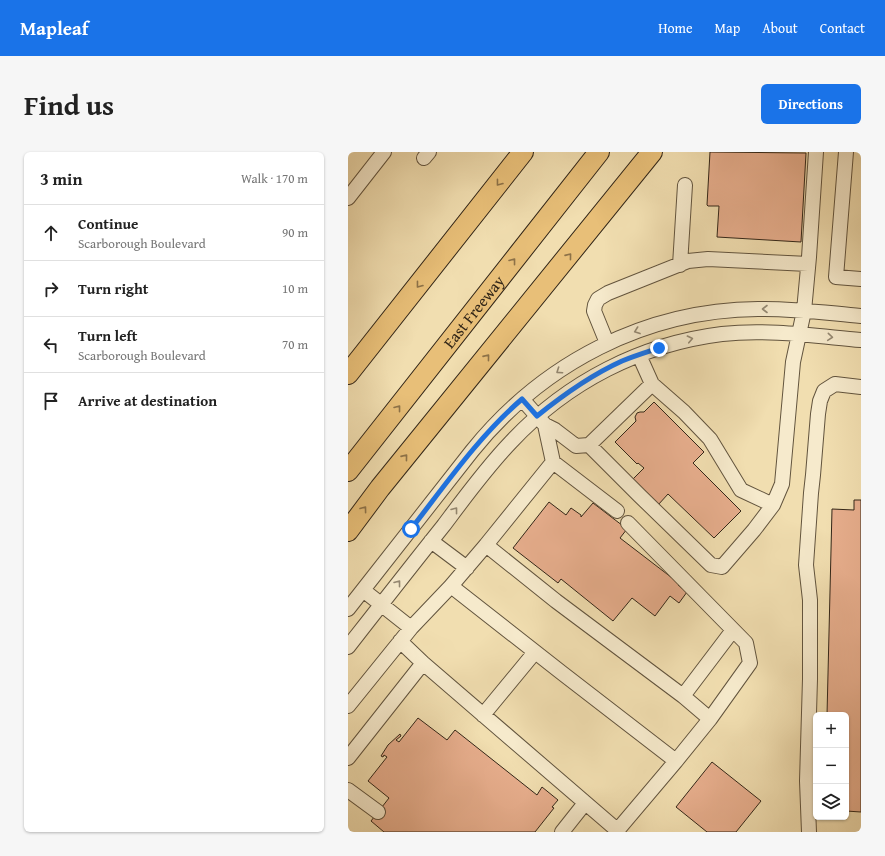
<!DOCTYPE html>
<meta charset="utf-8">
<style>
body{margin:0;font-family:"Gentium Book Plus",serif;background:#f6f6f6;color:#222}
.controls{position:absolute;right:12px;bottom:12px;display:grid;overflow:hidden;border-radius:6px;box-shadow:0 1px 3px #0004}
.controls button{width:36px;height:36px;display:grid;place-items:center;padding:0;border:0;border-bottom:1px solid #e0e0e0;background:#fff;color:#222;font:20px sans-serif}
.stop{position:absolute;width:12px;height:12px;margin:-9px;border:3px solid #1a73e8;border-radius:50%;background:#fff}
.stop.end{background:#1a73e8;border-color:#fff;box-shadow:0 1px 4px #0008}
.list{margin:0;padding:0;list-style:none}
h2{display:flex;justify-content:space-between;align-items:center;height:52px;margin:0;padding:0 16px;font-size:17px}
h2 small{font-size:13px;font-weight:400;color:#767676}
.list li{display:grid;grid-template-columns:26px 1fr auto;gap:12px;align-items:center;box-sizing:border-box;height:56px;padding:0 16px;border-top:1px solid #e0e0e0}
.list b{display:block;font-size:15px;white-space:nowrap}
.list p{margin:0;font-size:13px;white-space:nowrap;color:#767676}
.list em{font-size:13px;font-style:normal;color:#767676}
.icon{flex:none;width:22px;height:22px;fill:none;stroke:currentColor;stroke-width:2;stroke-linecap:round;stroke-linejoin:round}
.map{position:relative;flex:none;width:513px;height:680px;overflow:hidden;border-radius:6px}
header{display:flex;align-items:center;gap:24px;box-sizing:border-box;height:56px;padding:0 20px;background:#1a73e8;color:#fff}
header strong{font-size:19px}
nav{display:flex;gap:22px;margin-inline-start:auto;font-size:14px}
.intro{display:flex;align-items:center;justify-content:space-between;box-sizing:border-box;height:96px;padding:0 24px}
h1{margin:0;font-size:28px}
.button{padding:10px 18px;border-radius:6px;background:#1a73e8;color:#fff;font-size:14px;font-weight:700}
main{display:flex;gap:24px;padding:0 24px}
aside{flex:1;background:#fff;border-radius:6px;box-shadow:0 1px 3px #0004}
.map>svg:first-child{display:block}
</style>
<header>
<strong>Mapleaf</strong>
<nav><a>Home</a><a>Map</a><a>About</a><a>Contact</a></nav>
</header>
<div class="intro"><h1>Find us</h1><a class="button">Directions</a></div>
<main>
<aside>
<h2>3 min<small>Walk · 170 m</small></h2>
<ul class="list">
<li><svg class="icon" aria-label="ahead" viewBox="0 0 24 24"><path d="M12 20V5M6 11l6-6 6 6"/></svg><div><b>Continue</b><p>Scarborough Boulevard</p></div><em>90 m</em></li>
<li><svg class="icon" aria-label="right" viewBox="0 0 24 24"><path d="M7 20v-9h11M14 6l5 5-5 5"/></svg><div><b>Turn right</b></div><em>10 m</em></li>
<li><svg class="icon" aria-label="left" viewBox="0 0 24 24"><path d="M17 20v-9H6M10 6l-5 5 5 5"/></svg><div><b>Turn left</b><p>Scarborough Boulevard</p></div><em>70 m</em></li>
<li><svg class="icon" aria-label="arrive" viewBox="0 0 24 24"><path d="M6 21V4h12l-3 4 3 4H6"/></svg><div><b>Arrive at destination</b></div></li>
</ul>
</aside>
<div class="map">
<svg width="513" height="680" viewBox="0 0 513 680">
<rect width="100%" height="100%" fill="#f1deb0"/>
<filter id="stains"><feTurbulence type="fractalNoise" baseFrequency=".005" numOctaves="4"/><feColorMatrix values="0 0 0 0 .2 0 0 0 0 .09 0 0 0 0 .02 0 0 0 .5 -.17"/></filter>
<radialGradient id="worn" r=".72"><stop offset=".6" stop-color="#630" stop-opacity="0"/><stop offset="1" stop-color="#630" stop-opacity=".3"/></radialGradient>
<path fill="#e7ae8d" stroke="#322618" d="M 362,0 L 458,1 L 453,90 L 369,85 L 371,54 L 360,54 L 359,53 Z
M 306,250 L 356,300 L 345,311 L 393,359 L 366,386 L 320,342 L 310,353 L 284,328 L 296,316 L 290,311 L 289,312 L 267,290 L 288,269 L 287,265 L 289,261 L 292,260 L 296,260 Z
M 506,348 L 513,348 L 513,660 L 498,659 L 498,563 L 479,563 L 484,357 L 506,358 Z
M 201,350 L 218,363 L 223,356 L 233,363 L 233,365 L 245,351 L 279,377 L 272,386 L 332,432 L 330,433 L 339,440 L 331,451 L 322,444 L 307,464 L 284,446 L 265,469 L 213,427 L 210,431 L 165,396 Z
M 70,566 L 99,588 L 107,578 L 189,643 L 194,635 L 210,648 L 204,655 L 206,656 L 187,680 L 36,680 L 23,669 L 41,646 L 20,629 L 39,605 L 36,603 L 35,605 L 33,604 L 40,593 L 52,582 L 53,584 L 48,588 L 51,590 Z
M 364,610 L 413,649 L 388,680 L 359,680 L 328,655 Z"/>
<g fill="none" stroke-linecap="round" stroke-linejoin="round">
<g stroke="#62543e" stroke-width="16">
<path id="minor" d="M 498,0 L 488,125 L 513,127
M 76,6 L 81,0
M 0,46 L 36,0
M 332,113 L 337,33
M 259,191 L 246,159 L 247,153 L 250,147 L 260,141 L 340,109 L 360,107 L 460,112
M 291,203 L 304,232 L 336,260 L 362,287 L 393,338 L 425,353 L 434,332 L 445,210 L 456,159 L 461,105 L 468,0
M 174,247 L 197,273 L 205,310 L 269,359
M 197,273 L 207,278 L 228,294 L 241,293 L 304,232
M 241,293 L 292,344 L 363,413 L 374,415 L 406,378 L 425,353
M 83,389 L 119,416
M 138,393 L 208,449 L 335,544 L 385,478
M 103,434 L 138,393 L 205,310
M 15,438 L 63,476
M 0,457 L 124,299 C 195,211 297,158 410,157 C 444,156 479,161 513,164
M 52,489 L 75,511 L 269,678
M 0,495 C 32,454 64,413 96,373 C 117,345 138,316 163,290 C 219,230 293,192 374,182 C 420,177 467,184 513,188
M 335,544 L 362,567
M 0,554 L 63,476 L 103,434 L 214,521 L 328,609 L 362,567 L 402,511 L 398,491 L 280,371
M 135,563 L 187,500
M 0,606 L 75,511
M 0,638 L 30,660
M 214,680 L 237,651
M 268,680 L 328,609
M 461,680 L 459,629 L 462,527 L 462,448 L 458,413 L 463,341 L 465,323 L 470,262 L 472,249 L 476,239 L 487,232 L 513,235"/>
</g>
<g stroke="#322618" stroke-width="22">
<g id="highway">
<path d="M 0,222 L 175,0"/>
<path id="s1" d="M 0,319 L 251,0"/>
<path d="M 0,379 L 32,336 L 304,0"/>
</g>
</g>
<use href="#minor" stroke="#f6eacc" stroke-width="14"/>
<use href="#highway" stroke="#e8bf78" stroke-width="20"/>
</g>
<defs><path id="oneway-chevron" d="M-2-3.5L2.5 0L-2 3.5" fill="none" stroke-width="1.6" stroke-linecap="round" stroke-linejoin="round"/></defs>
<g stroke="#8d7248">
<use href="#oneway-chevron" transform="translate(151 31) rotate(128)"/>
<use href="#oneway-chevron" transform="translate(221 104) rotate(-51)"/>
<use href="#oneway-chevron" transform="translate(165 109) rotate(-52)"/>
<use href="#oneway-chevron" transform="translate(71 133) rotate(128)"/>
<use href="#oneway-chevron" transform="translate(139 205) rotate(-51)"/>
<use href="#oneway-chevron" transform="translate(50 256) rotate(-52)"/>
<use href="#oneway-chevron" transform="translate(57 305) rotate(-51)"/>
<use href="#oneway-chevron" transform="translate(16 357) rotate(-53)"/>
</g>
<g stroke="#948872">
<use href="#oneway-chevron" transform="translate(417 157) rotate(-180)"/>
<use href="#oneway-chevron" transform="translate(289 179) rotate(160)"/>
<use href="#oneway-chevron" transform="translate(482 185) rotate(5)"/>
<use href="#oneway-chevron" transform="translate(342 187) rotate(-12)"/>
<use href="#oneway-chevron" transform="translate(211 219) rotate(146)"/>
<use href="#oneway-chevron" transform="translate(107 358) rotate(-52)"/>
<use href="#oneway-chevron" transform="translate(50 431) rotate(-52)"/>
</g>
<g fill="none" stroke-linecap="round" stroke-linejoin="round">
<path stroke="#1a73e8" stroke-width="5" d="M 63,377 C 98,332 131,284 174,247 L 189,264 C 215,243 243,223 274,209 C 286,204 299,200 311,196"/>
</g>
<g text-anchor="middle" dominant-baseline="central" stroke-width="3" stroke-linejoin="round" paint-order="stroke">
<g font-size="16" fill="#322618" stroke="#f6eacc">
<text stroke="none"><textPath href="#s1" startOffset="203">East Freeway</textPath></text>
</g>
</g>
<rect width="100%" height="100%" filter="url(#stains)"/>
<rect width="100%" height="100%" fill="url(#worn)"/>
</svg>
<div class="controls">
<button>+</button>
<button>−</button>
<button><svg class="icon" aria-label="layers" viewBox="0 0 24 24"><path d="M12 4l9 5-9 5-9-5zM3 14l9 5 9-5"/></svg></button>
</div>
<div class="stop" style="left:63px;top:377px"></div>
<div class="stop end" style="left:311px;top:196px"></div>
</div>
</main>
